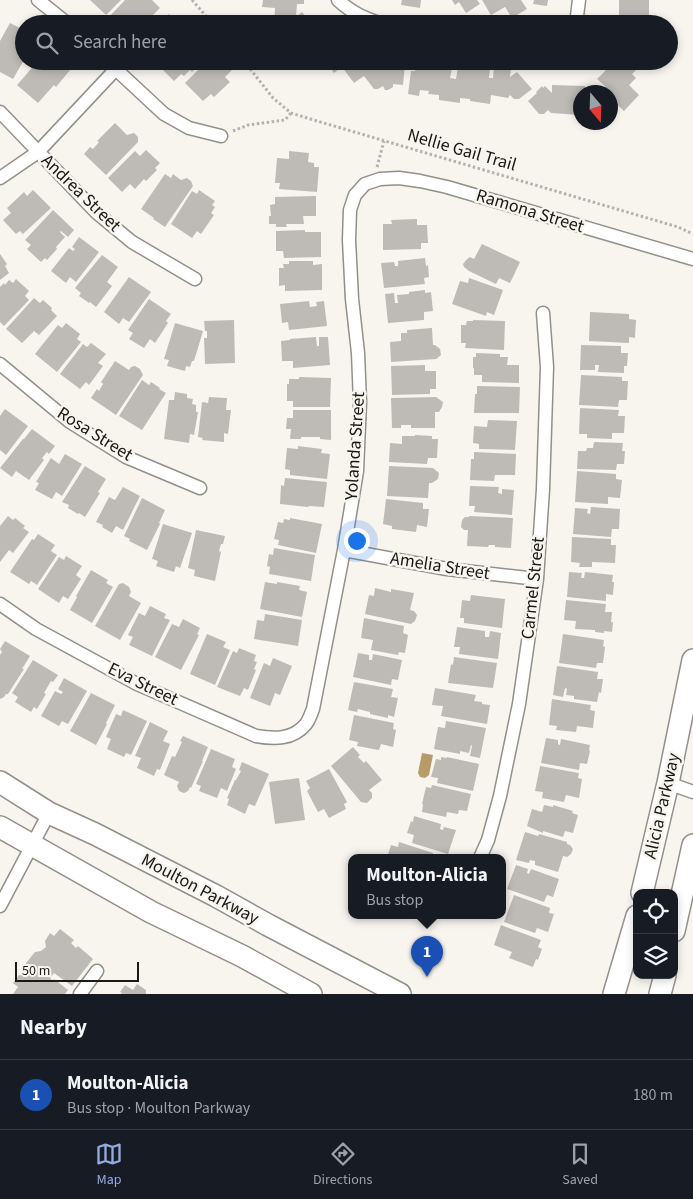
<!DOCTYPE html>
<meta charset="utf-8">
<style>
body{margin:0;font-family:"Source Sans 3",sans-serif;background:#242831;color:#f1f3f6}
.controls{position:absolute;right:15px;bottom:15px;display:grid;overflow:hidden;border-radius:10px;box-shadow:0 2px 8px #0003}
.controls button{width:45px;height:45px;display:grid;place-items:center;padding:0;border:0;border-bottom:1px solid #363941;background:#171b24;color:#f1f3f6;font:25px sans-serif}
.compass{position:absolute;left:573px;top:85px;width:45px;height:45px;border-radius:50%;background:#171b24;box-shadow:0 2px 8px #0003;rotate:161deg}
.scale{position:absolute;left:15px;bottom:12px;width:124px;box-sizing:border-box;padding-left:5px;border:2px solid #1a1917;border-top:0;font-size:14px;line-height:18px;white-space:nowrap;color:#1a1917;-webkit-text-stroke:4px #f8f5ef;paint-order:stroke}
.you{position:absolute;left:356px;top:540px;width:18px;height:18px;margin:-12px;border:4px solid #fff;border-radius:50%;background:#1a73e8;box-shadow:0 0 0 8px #1a73e833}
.badge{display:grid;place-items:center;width:32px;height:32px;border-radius:50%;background:#94abdf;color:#fff;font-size:16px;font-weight:700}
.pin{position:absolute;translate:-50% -41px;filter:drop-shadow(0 1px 2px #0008)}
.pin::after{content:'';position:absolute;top:26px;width:18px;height:15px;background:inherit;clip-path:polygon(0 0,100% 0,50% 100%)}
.popup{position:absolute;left:348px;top:854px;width:158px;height:65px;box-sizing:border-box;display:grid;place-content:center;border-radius:10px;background:#171b24;filter:drop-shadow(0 1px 4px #0005);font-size:16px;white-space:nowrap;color:#9ea1a6}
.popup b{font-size:19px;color:#f1f3f6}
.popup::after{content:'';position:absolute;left:50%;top:100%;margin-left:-10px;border:10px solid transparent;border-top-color:#171b24}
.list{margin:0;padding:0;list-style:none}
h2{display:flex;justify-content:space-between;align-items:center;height:65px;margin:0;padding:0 20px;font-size:21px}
h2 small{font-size:16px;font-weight:400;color:#9ea1a6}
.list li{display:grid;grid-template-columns:32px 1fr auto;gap:15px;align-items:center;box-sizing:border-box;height:70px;padding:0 20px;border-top:1px solid #363941}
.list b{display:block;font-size:19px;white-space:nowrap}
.list p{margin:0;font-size:16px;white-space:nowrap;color:#9ea1a6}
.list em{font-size:16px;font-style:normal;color:#9ea1a6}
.icon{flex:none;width:28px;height:28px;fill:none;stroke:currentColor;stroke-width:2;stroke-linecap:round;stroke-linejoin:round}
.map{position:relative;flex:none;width:693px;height:994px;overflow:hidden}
.search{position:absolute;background:#171b24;box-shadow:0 2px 8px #0003;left:15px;right:15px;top:15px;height:55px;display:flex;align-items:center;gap:12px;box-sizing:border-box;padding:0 18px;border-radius:28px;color:#9ea1a6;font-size:19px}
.sheet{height:135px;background:#171b24}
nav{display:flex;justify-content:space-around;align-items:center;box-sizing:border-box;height:70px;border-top:1px solid #363941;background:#171b24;font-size:14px;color:#9ea1a6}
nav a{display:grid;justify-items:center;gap:2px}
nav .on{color:#94abdf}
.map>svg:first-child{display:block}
</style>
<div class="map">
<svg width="693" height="994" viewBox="0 0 693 994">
<rect width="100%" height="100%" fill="#f8f5ef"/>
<path fill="#b79c68" d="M 422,753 L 433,755 L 429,775 L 425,778 L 420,777 L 418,773 Z"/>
<path fill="#bebbb6" d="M 90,0 L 121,0 L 106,15 Z
M 125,0 L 152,0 L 160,8 L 144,24 L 142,21 L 140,24 L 115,24 L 108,18 Z
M 263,0 L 304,0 L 304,4 L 297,4 L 296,17 L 302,12 L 312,24 L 274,24 L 275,8 L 262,7 Z
M 402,0 L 421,0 L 420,8 L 401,5 Z
M 452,0 L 477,0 L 480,4 L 466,13 L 459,2 L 455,5 Z
M 482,0 L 521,0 L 527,9 L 512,18 L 505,7 L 491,15 Z
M 534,0 L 548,0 L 547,6 L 533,4 Z
M 619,0 L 649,0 L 649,24 L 623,24 L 621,21 L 627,15 L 619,15 Z
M 169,14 L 179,24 L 150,24 L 157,17 L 161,21 Z
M 10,23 L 24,30 L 24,60 L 13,79 L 0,72 L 0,41 Z
M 38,61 L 61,61 L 71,69 L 56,87 L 54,85 L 38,103 L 17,85 Z
M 164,61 L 203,61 L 192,72 L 190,70 L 184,76 L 181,74 L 174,81 L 159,66 Z
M 207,61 L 225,61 L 233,69 L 225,77 L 230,82 L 214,97 L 211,94 L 203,101 L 185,83 Z
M 319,61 L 377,61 L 372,65 L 374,68 L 382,62 L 388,70 L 389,62 L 405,63 L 403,85 L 393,84 L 393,87 L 388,90 L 385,90 L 383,86 L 378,89 L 374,89 L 364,76 L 354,83 L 342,67 L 334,73 L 328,65 L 324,69 Z
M 417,61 L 450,61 L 449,67 L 452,68 L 450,78 L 456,79 L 459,61 L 474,63 L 475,61 L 491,62 L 489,78 L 493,78 L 494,66 L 511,68 L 510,77 L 517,72 L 532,89 L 519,99 L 514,99 L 510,95 L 508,98 L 491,95 L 490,104 L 470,101 L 470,99 L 460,98 L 460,103 L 439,100 L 439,95 L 428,94 L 429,91 L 420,90 L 419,96 L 408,94 L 411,71 L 415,71 Z
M 609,61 L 633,61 L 639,67 L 632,74 L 636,78 L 629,85 L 639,95 L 624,111 L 610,98 L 610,92 L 605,92 L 603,91 L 606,87 L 597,79 L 609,67 L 611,69 L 614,66 Z
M 552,85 L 585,86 L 585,92 L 580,92 L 580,115 L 551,113 L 548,110 L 544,114 L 539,114 L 528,101 L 537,93 L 536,92 L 542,86 L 543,88 L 545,86 L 552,93 Z
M 115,123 L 127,135 L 134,133 L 138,137 L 138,142 L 106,175 L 84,154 L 90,147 L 93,149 L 99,142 L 97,141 Z
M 146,150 L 160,163 L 155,168 L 157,170 L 146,181 L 144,179 L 135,189 L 130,184 L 122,192 L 108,178 L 135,151 L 140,156 Z
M 289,151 L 309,153 L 308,162 L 314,163 L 314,167 L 319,167 L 317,192 L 279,189 L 280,183 L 275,183 L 277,158 L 289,159 Z
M 165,174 L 171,178 L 173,174 L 181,180 L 187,178 L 191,181 L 193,186 L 165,227 L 153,219 L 154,218 L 141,209 Z
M 33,190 L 51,208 L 23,234 L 20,231 L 16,234 L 3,220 L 11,213 L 7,208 L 24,192 L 27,196 Z
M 199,190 L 215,201 L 212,205 L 215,207 L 211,213 L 214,215 L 201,234 L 197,231 L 192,238 L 171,224 L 192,191 L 197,194 Z
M 316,196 L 316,216 L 303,216 L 304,224 L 286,224 L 287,227 L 276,227 L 276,224 L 269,224 L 269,216 L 271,216 L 270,205 L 275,204 L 275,197 Z
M 53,210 L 74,230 L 68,237 L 61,231 L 60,232 L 65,237 L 56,247 L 57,249 L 47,260 L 45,258 L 41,262 L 27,249 L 31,245 L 25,240 Z
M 417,219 L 417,225 L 427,225 L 428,243 L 421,243 L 421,249 L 383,250 L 383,224 L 392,224 L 391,220 Z
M 305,230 L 305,232 L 321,232 L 321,257 L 284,258 L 283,251 L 276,251 L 276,231 Z
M 79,237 L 99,252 L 76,282 L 70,277 L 66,283 L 51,271 L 69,248 L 73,251 L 75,249 L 72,247 Z
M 482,244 L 520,262 L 510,283 L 499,278 L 496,284 L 469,271 L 464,267 L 463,264 L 467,259 L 470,257 L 474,259 Z
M 0,254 L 7,264 L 5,266 L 9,273 L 0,280 Z
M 102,255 L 118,267 L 107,282 L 112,286 L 96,307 L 90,302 L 89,303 L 79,296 L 81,293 L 75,288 Z
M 425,258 L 426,266 L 428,265 L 429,277 L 424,278 L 425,284 L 384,288 L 381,263 L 394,262 L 395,266 L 398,266 L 398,261 Z
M 289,261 L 313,261 L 313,265 L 322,264 L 322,290 L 285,291 L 285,285 L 279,286 L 279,268 L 284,268 L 283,264 L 289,264 Z
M 129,277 L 151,292 L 129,322 L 123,318 L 119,324 L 104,312 Z
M 469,278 L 503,290 L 494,315 L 487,312 L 486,316 L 452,304 L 460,281 L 468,283 Z
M 16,279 L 29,291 L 25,296 L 29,300 L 4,326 L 0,322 L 0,287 L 4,283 L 5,285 L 9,280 L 13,283 Z
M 425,290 L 425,293 L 431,292 L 433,311 L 424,312 L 424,320 L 388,323 L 385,294 L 394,293 L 395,303 L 398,303 L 397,295 L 409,294 L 409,292 Z
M 34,298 L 40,303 L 43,300 L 52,308 L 51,310 L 57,316 L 39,335 L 34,331 L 22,343 L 6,329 Z
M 149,299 L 171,314 L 166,321 L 168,323 L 155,343 L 150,339 L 144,348 L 129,339 L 133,333 L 128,330 Z
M 309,301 L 310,307 L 317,306 L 316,302 L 324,301 L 327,326 L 289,330 L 288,322 L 282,323 L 280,304 Z
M 590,312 L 629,314 L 629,319 L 636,320 L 635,338 L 629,337 L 629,343 L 589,341 Z
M 234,320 L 235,363 L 205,364 L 204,338 L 207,338 L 207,331 L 205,331 L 204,321 Z
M 473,320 L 505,321 L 504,350 L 465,348 L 466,343 L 461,343 L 461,325 L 466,325 L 467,321 L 473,321 Z
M 66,323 L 80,334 L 77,339 L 81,342 L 57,372 L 35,354 L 58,325 L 62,328 Z
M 175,323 L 203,331 L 194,361 L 192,361 L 190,367 L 186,366 L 185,371 L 167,366 L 169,360 L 164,359 Z
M 432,328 L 433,345 L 435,345 L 440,349 L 441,355 L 436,359 L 391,362 L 390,342 L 401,341 L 401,333 L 407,333 L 407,330 Z
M 316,337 L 317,346 L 319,346 L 319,337 L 328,337 L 330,365 L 293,368 L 293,361 L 282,361 L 281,341 L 290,340 L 290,339 Z
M 91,343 L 106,354 L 98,363 L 103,366 L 89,385 L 86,382 L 80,389 L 60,374 L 83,344 L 87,347 Z
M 581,345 L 621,346 L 621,353 L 628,353 L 627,366 L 624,366 L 624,373 L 598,372 L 599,365 L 595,365 L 595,370 L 580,370 Z
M 476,353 L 500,354 L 500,357 L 508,357 L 507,365 L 519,365 L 519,383 L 482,382 L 482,375 L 474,375 L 474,368 L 473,368 L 473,357 L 476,357 Z
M 115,361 L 129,370 L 131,367 L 135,366 L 140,369 L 143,375 L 116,415 L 91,398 L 97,389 L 99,391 L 103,384 L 101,382 Z
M 425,365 L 425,371 L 436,371 L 436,389 L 430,389 L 430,394 L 392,395 L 391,366 Z
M 581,375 L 622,377 L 622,381 L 628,381 L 627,400 L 619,400 L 618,407 L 579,405 Z
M 299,377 L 331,378 L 330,407 L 293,407 L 293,401 L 287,401 L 287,384 L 289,384 L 289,379 L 299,379 Z
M 142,380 L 149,385 L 151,382 L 160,388 L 159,389 L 166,393 L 142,430 L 119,416 Z
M 477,386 L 520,387 L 519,413 L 474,413 L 475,394 L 477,394 Z
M 175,392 L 187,394 L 187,398 L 193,399 L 192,404 L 196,405 L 196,412 L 198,412 L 194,435 L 190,434 L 189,443 L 164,439 L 169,400 L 174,400 Z
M 209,397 L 227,398 L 226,410 L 231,410 L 228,434 L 224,433 L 224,442 L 202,440 L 203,438 L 198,437 L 202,402 L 208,403 Z
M 436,397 L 443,402 L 442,407 L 439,412 L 435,412 L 435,428 L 411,428 L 411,425 L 401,425 L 401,428 L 392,428 L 391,398 Z
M 580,408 L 619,410 L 618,416 L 625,416 L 624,433 L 612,433 L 612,439 L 587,438 L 587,434 L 579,434 Z
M 5,409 L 28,426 L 6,455 L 0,450 L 0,416 Z
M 293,410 L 331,410 L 331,440 L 320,439 L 320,437 L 301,437 L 301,439 L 290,439 L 291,429 L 286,429 L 287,418 L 293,418 Z
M 488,420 L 517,421 L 515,450 L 479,449 L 479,444 L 473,443 L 474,426 L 487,427 Z
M 32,429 L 55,446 L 49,454 L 47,452 L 42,458 L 44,460 L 29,480 L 16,471 L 12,477 L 0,468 L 23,439 L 24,439 Z
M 415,435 L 432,436 L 432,439 L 438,439 L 437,458 L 428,458 L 427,464 L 389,462 L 390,443 L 402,444 L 402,436 L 415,436 Z
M 594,442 L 623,443 L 622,451 L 625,451 L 624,464 L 617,464 L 616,470 L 577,469 L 578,451 L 586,451 L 587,448 L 593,448 Z
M 298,446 L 322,449 L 321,453 L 330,454 L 327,479 L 290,475 L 290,470 L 285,469 L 287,448 L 298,449 Z
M 474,452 L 516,454 L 515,475 L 495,475 L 494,481 L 470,480 L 471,459 L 474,459 Z
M 65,454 L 82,464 L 62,496 L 56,492 L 52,499 L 35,490 L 39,483 L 36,482 L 51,458 L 59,464 Z
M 85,466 L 106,479 L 98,492 L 100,493 L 85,517 L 79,513 L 78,514 L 68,508 L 69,505 L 62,502 Z
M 389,466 L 433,468 L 439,473 L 438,479 L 432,483 L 429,483 L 428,498 L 387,496 Z
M 577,471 L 616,474 L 616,479 L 622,480 L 620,498 L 608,497 L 608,504 L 575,502 Z
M 285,478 L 327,482 L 324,507 L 309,506 L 308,507 L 280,504 L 281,485 L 284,486 Z
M 470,486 L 499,487 L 498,493 L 502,494 L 502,489 L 514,490 L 512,515 L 474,512 L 475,506 L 469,506 Z
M 123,487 L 140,496 L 123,530 L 116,526 L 112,533 L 102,527 L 103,525 L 96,522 L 109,497 L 115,500 Z
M 142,498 L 165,510 L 159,523 L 160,524 L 147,550 L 129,541 L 130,539 L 124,536 Z
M 386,499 L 423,503 L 423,509 L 429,509 L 427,527 L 417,525 L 416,532 L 392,529 L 392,526 L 383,524 Z
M 591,507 L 620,509 L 619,529 L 612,529 L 611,537 L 573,534 L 575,508 L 588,509 L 587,513 L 590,514 Z
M 8,516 L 13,520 L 15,518 L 25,526 L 23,528 L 29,532 L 13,553 L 9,550 L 0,562 L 0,526 Z
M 469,516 L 513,518 L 511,548 L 495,547 L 495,545 L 489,545 L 488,547 L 467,546 L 468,530 L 464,530 L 461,527 L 462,520 L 465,517 L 469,517 Z
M 290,518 L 322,524 L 316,553 L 278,545 L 279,540 L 274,539 L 278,522 L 283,523 L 284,519 L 290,520 Z
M 163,524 L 192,533 L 180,568 L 176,566 L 174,572 L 156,566 L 158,561 L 152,559 Z
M 196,530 L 225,536 L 223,544 L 221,544 L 219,551 L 221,552 L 215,581 L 194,576 L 195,570 L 188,568 Z
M 38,534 L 55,545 L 51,551 L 57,555 L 37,585 L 31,581 L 29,584 L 10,572 L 32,539 L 34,540 Z
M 572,537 L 611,539 L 611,545 L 616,545 L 615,563 L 592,562 L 592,567 L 579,567 L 580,563 L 571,562 Z
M 274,548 L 315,555 L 311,581 L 269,574 L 270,567 L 267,566 L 269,554 L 273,555 Z
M 66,556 L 82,566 L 76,575 L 81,579 L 68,599 L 63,596 L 59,603 L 38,589 L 59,557 L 64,560 Z
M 91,570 L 108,580 L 106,583 L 113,587 L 92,623 L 70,610 L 77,597 L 76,596 Z
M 569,572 L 582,573 L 581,578 L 584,578 L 585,572 L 613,575 L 612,582 L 614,582 L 613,595 L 606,594 L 606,601 L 567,597 Z
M 265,582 L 277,584 L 277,582 L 300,586 L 299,590 L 307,592 L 302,617 L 260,609 Z
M 123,583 L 129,587 L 131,592 L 129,596 L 141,603 L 120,640 L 95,626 L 119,584 Z
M 375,588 L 391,592 L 391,589 L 414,593 L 410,610 L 414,611 L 417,615 L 415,621 L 411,624 L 365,614 L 369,595 L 374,596 Z
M 471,595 L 505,599 L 502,628 L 464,623 L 464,618 L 460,618 L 462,600 L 470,601 Z
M 566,600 L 606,604 L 605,612 L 612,612 L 611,622 L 613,622 L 612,632 L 604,631 L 604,633 L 595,632 L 595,630 L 575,629 L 576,621 L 564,620 Z
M 150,606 L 166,614 L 164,618 L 170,620 L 152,656 L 129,645 L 133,637 L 128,635 L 139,613 L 145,616 Z
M 265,614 L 302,620 L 298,646 L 254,639 L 257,620 L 264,621 Z
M 364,618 L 404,626 L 403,633 L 408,635 L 405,653 L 399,652 L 398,655 L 371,650 L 373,640 L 361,638 Z
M 183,619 L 200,628 L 197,634 L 199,635 L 181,670 L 155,657 L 172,624 L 179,627 Z
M 457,627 L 485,631 L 485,637 L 489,637 L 490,631 L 501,633 L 498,659 L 459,654 L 460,647 L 454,647 Z
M 207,634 L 226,642 L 223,647 L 230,650 L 215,685 L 190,674 Z
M 563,634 L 604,640 L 603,646 L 605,647 L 603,663 L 597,663 L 596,668 L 559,663 Z
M 5,641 L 30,656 L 22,669 L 24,669 L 8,694 L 6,694 L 4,697 L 0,699 L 0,655 L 2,652 L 0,649 Z
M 239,648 L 256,655 L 254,661 L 257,662 L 254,669 L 256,670 L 248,690 L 244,688 L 240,696 L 217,687 L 233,651 L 237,653 Z
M 358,653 L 369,655 L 369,660 L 372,660 L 373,654 L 402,660 L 398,680 L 392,679 L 391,685 L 353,677 Z
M 454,657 L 497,663 L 493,688 L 448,683 L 451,664 L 453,665 Z
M 273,658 L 292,666 L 280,695 L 275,693 L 270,706 L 250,698 L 264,663 L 270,666 Z
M 33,660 L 58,675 L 53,682 L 51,681 L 44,693 L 46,694 L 37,709 L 34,707 L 31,712 L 15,702 L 18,697 L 12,693 Z
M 557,666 L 598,672 L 597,679 L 603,679 L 601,693 L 599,692 L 597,702 L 574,699 L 574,696 L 566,695 L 567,689 L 565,688 L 563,697 L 553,695 Z
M 64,678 L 87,691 L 68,724 L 62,721 L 59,726 L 41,716 L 55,691 L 61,694 L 63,692 L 58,689 Z
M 354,682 L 393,689 L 391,697 L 398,698 L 394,717 L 388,715 L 388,718 L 370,714 L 370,712 L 358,709 L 357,712 L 348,710 Z
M 435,688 L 476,695 L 474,701 L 482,702 L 482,704 L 490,705 L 487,724 L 441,716 L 443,706 L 432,705 Z
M 91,693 L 115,705 L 106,723 L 107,724 L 96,745 L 70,731 Z
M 552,699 L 591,705 L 590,710 L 595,711 L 593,728 L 577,726 L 576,732 L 556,730 L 557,726 L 549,725 Z
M 123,710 L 147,721 L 131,755 L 126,753 L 124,757 L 107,749 L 111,739 L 106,737 L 116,714 L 121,716 Z
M 354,715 L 394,723 L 393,729 L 396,730 L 393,747 L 381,744 L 379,750 L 357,746 L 358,742 L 349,740 Z
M 446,721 L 486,728 L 480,758 L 470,756 L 472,746 L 471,745 L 469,753 L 460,751 L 460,754 L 434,749 L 438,727 L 445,728 Z
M 150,722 L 168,731 L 163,741 L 170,744 L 160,770 L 157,769 L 154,776 L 137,768 L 141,758 L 135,756 Z
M 183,736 L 208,747 L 202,761 L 203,761 L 191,788 L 190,787 L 188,791 L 184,793 L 179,791 L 177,786 L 179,782 L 164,775 L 172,756 L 175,757 L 182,742 L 180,741 Z
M 546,738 L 558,740 L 558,744 L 560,745 L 561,739 L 590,745 L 589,750 L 590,751 L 587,764 L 580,763 L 579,770 L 541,763 Z
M 353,747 L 360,755 L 358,757 L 364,763 L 366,761 L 382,780 L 369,790 L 372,793 L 372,798 L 367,803 L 361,802 L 331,766 Z
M 211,749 L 235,759 L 232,767 L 236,769 L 227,791 L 221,788 L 217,798 L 199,791 L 201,786 L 196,784 Z
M 441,757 L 447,758 L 447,757 L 479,764 L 473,791 L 437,783 L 438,778 L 431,777 L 436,759 L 441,760 Z
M 242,762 L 269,774 L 255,806 L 249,804 L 245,814 L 227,805 L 229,799 L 227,798 L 235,780 L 236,780 L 241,771 L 239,770 Z
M 540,766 L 579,773 L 578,778 L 582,779 L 579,798 L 566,795 L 564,802 L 542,798 L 543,792 L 535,791 Z
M 329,769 L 347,802 L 344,804 L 346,809 L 329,818 L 324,809 L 318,812 L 307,791 L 310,788 L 306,781 Z
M 299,778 L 305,820 L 275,824 L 269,782 Z
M 432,785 L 471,794 L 467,811 L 459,810 L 458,814 L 447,812 L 446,817 L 422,812 L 423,804 L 422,804 L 426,787 L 431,788 Z
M 544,805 L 553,807 L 553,805 L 573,811 L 572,813 L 578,815 L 573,833 L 565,831 L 563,837 L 543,831 L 543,833 L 527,826 L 532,809 L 542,812 Z
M 414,816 L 441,824 L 440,829 L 443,830 L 444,827 L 456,830 L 448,854 L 412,843 L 414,835 L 407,833 L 411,821 L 413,822 Z
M 525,832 L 538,836 L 539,834 L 567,842 L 567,844 L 570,845 L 573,849 L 571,854 L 567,857 L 563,856 L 558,872 L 535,865 L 535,861 L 530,860 L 529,863 L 516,860 Z
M 399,842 L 433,853 L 432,858 L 387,858 L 391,845 L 398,847 Z
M 516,865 L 528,869 L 527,873 L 529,874 L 531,869 L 559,879 L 553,897 L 547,895 L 544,902 L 507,889 Z
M 514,895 L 550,908 L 549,913 L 554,914 L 548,932 L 537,928 L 535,933 L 504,922 Z
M 501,925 L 541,940 L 538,947 L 542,949 L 538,960 L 536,959 L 533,967 L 509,958 L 512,952 L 494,945 Z
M 60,929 L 74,940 L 71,943 L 76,948 L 78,946 L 93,959 L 72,986 L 54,973 L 50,978 L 53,981 L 54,979 L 68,990 L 65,994 L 13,994 L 18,987 L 13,983 L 19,975 L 24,975 L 24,972 L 26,969 L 26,963 L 35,952 L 41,951 L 46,947 L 45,941 L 50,933 L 54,936 Z
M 137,984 L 146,990 L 146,994 L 121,994 L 122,993 L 120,992 L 125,985 L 133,990 Z"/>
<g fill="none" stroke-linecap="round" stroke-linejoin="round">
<g stroke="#93908a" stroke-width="15">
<path id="minor" d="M 38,0 L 68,24
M 338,0 C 352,13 364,18 382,24
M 576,24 L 579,0
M 107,61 L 164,114 L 189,128 L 221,136
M 0,112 L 97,213 L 132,242 L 195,279
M 0,178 L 38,152 L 115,70
M 0,364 L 70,422 L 126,457 L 200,488
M 344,550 L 447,569 L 537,579
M 0,604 L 36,629 L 137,684 L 256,736 C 274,739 293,740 306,724 C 309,720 311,714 313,709 L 344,550 L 357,471 L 360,402 L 358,353 L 352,299 L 349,240 L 350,210 L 355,195 L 365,184 L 380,179 L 399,178 L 420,181 L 447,187 L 693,259
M 668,783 L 693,792
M 480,858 L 488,840 L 500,796 L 519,704 L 537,579 L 543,489 L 547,367 L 543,313
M 0,906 L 49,813
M 80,994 L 97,971"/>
</g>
<g stroke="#93908a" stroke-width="24">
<path id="primary" d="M 0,782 L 49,813 L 95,834 L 216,896 L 268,925 L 400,994
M 0,827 L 151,912 L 242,956 L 311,994
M 642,893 L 668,783 L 693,660
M 674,931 L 693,845
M 614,994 L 637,916
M 660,994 L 665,975"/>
</g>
<path stroke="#b5b2ae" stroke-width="3" stroke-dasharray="2.5 2.5" stroke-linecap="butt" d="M 192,0 L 213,24
M 244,61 L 273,98 L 291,113 L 317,121 L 678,227 L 693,234
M 233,131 L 248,125 L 285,120 L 291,113
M 377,167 L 384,141"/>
<use href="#minor" stroke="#fff" stroke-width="12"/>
<use href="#primary" stroke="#fff" stroke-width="21"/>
</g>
<g text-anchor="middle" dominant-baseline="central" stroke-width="5" stroke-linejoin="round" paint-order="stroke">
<g font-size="18" fill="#1a1917" stroke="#f8f5ef">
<text transform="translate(462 150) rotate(16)">Nellie Gail Trail</text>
<text transform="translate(81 193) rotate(44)">Andrea Street</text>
<text transform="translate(530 211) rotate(17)">Ramona Street</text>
<text transform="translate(95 434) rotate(32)">Rosa Street</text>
<text transform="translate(355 446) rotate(-86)">Yolanda Street</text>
<text transform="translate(440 566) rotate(9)">Amelia Street</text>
<text transform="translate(533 588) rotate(-84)">Carmel Street</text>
<text transform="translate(143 684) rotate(26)">Eva Street</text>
<text transform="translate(662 806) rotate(-77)">Alicia Parkway</text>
<text transform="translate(200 889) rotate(28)">Moulton Parkway</text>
</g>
</g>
</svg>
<div class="controls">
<button><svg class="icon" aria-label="locate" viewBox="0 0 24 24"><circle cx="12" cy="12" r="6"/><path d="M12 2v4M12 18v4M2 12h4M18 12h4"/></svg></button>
<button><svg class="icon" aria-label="layers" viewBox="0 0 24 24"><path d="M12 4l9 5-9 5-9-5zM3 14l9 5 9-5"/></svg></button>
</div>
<svg class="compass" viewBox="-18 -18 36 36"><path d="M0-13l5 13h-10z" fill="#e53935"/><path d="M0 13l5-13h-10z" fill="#9ea1a6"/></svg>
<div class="scale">50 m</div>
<div class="you"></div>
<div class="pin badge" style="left:427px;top:977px;background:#1a4fb4">1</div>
<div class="popup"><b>Moulton-Alicia</b>Bus stop</div>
<div class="search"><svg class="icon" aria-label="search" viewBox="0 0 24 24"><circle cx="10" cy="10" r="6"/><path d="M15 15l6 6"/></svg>Search here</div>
</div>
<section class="sheet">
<h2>Nearby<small></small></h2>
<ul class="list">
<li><span class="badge" style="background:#1a4fb4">1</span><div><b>Moulton-Alicia</b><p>Bus stop · Moulton Parkway</p></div><em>180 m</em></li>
</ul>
</section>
<nav>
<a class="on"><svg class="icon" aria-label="map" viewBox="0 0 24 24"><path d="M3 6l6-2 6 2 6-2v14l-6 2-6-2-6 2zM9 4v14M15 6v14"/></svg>Map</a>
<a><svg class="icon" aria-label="directions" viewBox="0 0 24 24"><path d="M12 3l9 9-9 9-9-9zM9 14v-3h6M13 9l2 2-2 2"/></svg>Directions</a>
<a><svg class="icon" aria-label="saved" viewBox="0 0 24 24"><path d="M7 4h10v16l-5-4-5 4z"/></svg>Saved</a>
</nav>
